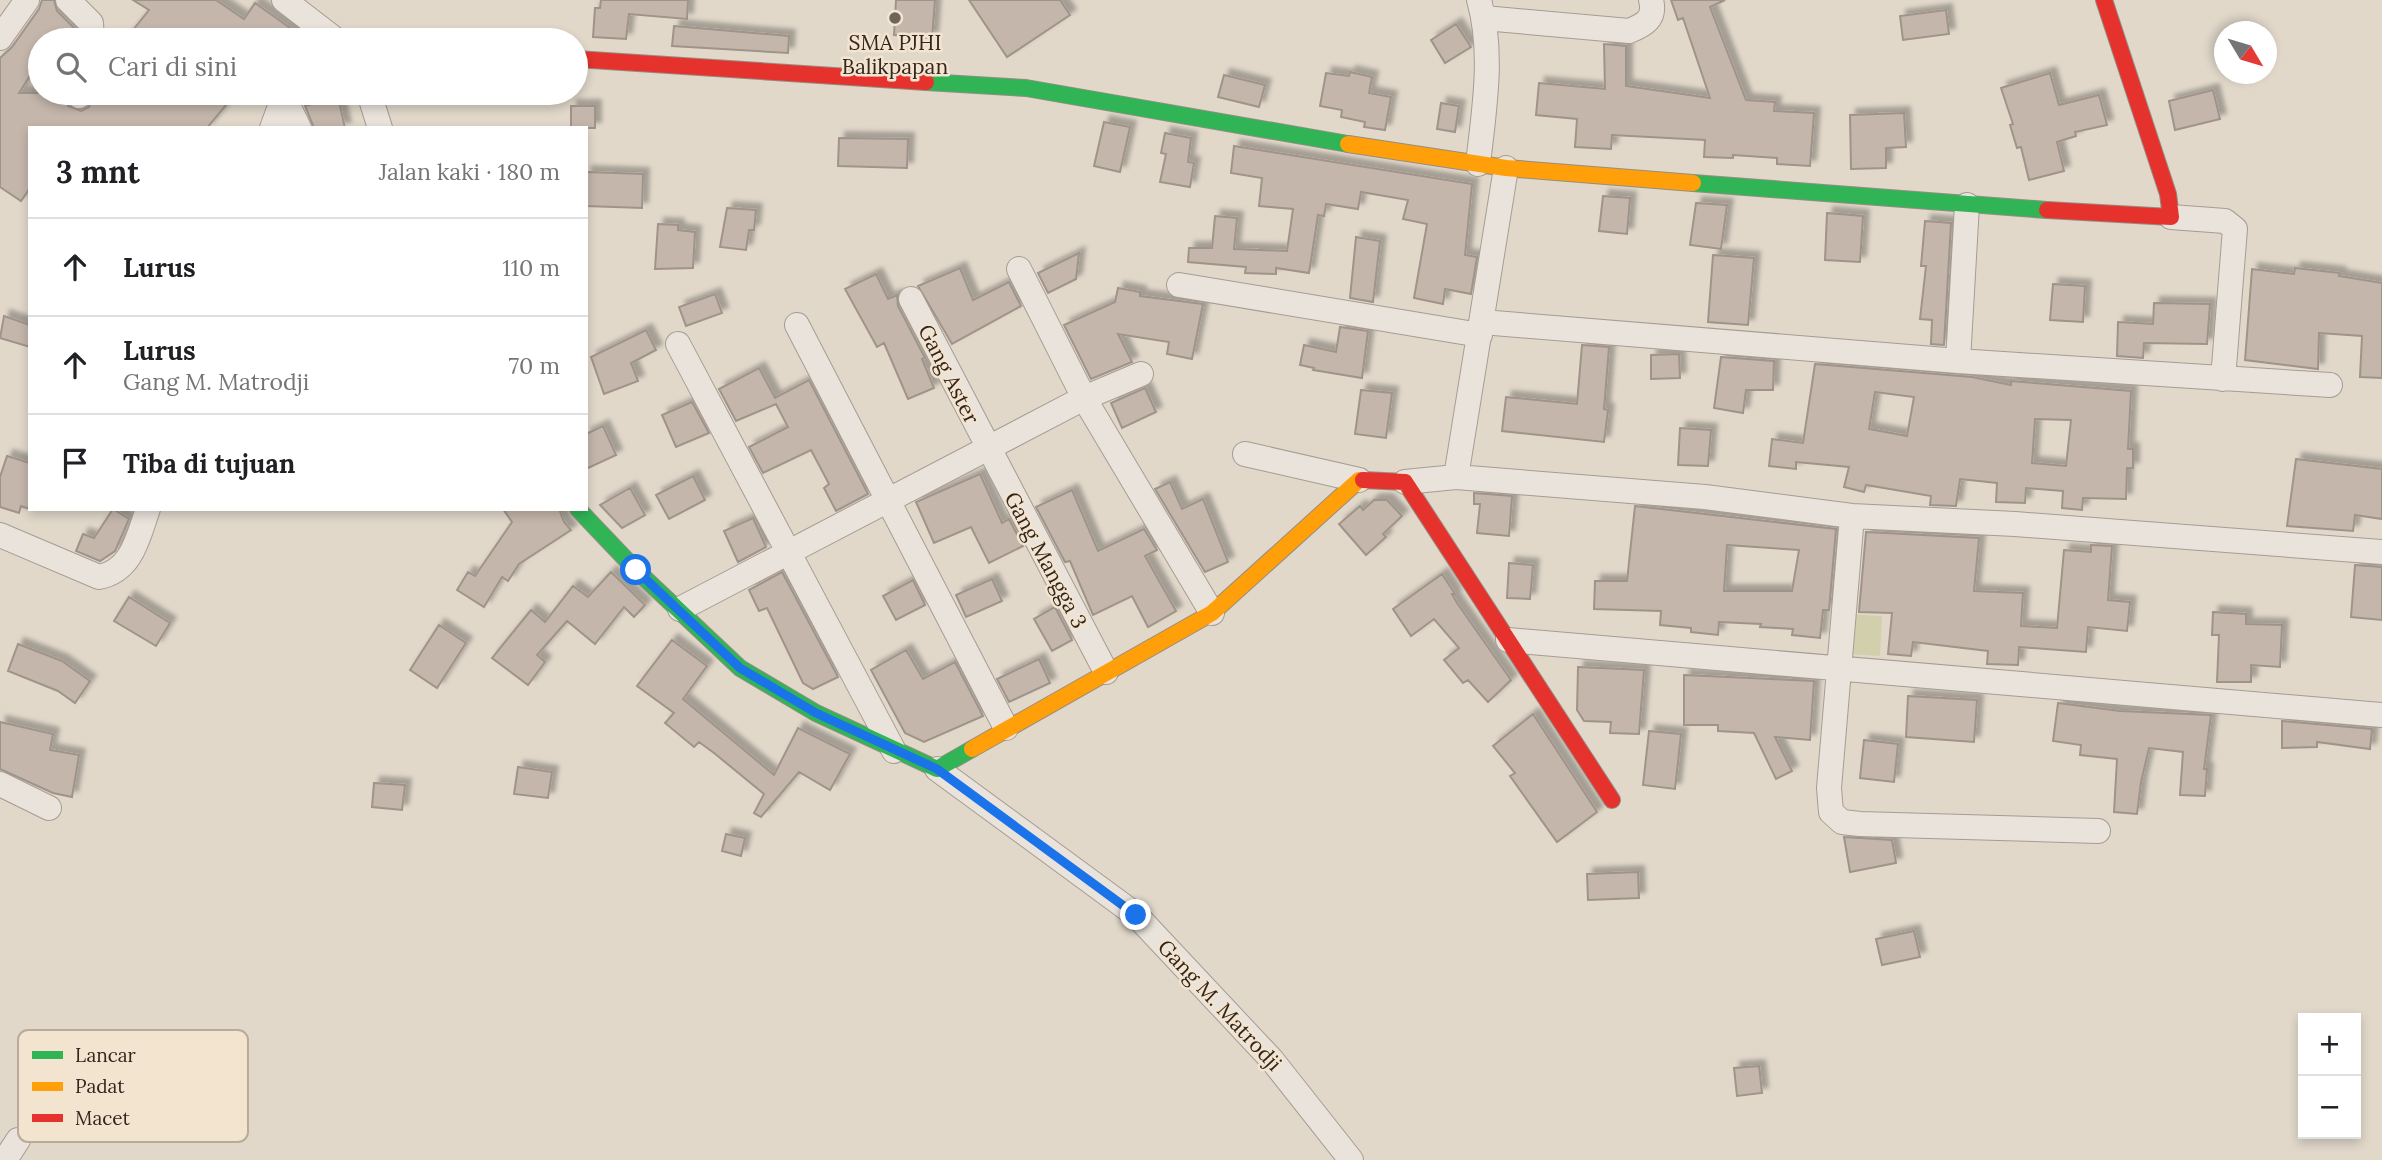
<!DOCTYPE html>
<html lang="id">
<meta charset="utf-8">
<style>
body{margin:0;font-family:Lora,serif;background:#f6f6f6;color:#202124}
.controls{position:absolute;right:21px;bottom:21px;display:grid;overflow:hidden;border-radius:0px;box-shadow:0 4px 10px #0003}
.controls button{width:63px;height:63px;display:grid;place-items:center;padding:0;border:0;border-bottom:2px solid #e0e0e0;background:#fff;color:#202124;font:35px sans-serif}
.compass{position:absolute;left:2214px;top:21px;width:63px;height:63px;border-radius:50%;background:#fff;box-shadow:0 4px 10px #0003;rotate:128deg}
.stop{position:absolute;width:21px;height:21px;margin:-16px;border:5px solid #1a73e8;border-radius:50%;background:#fff}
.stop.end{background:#1a73e8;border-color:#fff;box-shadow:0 2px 7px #0008}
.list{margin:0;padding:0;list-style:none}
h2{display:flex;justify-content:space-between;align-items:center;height:91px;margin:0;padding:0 28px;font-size:30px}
h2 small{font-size:23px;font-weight:400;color:#757577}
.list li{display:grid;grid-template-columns:46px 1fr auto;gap:21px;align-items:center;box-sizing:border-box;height:98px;padding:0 28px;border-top:2px solid #e0e0e0}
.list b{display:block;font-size:26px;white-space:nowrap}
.list p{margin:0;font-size:23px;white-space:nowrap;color:#757577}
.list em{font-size:23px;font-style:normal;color:#757577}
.icon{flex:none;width:38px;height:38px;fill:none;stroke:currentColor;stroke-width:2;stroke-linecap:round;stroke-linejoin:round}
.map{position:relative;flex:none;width:2382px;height:1160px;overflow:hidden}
.search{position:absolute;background:#fff;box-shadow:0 4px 10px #0003;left:28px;top:28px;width:560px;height:77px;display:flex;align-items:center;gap:18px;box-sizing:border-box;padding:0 24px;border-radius:38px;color:#757577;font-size:26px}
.panel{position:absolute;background:#fff;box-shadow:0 4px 10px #0003;left:28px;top:126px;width:560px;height:385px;border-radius:0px}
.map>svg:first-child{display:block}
</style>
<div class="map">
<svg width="2382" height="1160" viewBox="0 0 2382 1160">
<defs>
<filter id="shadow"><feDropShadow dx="6" dy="-6" stdDeviation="2" flood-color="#0004"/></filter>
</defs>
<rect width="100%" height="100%" fill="#e1d8ca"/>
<path fill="#d2cfad" d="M 1847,614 L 1882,616 L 1880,656 L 1845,654 Z"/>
<path fill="#c4b6ab" stroke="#a0948a" stroke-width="2" fill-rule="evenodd" filter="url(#shadow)" d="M 42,0 L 54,0 L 57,11 L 76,30 L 77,40 L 40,40 L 40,60 L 19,93 L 65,93 L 68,106 L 81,111 L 89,107 L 94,93 L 236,93 L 207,128 L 30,128 L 30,188 L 21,201 L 0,187 L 0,58 L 12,47 L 39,9 Z
M 133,0 L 216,0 L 244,19 L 255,3 L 307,40 L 125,40 L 149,10 Z
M 601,0 L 688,0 L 687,19 L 629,14 L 626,39 L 593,37 L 595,8 L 600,8 Z
M 896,0 L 935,0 L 932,38 L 894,35 Z
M 969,0 L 1060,0 L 1070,15 L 1007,57 Z
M 1671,0 L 1725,0 L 1710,7 L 1746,100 L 1775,102 L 1774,111 L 1814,113 L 1810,166 L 1777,164 L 1777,158 L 1733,155 L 1733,158 L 1704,157 L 1705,140 L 1612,135 L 1611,149 L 1575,147 L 1577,119 L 1536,115 L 1539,83 L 1605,89 L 1604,44 L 1626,46 L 1626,86 L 1710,98 L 1683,18 L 1678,20 Z
M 1946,10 L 1949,34 L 1903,40 L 1900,16 Z
M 1456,24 L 1471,47 L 1445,63 L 1431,40 Z
M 674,26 L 789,36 L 788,53 L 672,46 Z
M 1350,72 L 1372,77 L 1369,93 L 1391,97 L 1385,130 L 1364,127 L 1365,122 L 1341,117 L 1342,110 L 1320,106 L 1326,73 L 1349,76 Z
M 2050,73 L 2059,105 L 2099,95 L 2107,125 L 2075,132 L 2076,136 L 2057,142 L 2064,171 L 2029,180 L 2021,147 L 2017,148 L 2010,125 L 2013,124 L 2001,88 Z
M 1224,75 L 1265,85 L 1259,107 L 1218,97 Z
M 2213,90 L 2220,119 L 2175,130 L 2169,101 Z
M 314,93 L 337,93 L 345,128 L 314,128 L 305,106 L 316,103 Z
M 1441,103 L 1459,106 L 1455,132 L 1437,129 Z
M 571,106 L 595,106 L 595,128 L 571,128 Z
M 1904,113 L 1906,147 L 1886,148 L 1886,168 L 1851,169 L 1850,115 Z
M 1104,122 L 1130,127 L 1120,172 L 1094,166 Z
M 1165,133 L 1191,138 L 1188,162 L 1194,163 L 1190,187 L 1160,182 L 1166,154 L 1161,153 Z
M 839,138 L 908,139 L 907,168 L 838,166 Z
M 1234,146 L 1472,184 L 1465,255 L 1477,257 L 1471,294 L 1445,289 L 1443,304 L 1414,298 L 1427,224 L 1403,219 L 1408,200 L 1361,192 L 1358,209 L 1326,204 L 1324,216 L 1318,215 L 1309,273 L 1276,268 L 1276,274 L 1245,273 L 1246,267 L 1188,262 L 1189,248 L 1212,248 L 1215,216 L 1237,218 L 1234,249 L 1287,251 L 1293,209 L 1259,206 L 1262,178 L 1231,173 Z
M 586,172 L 643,174 L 642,208 L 586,206 Z
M 1603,196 L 1630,198 L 1627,234 L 1599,231 Z
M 1696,203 L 1727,205 L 1721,249 L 1690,245 Z
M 727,208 L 756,210 L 754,230 L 749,230 L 746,250 L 720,247 Z
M 1827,213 L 1863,216 L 1860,262 L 1825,260 Z
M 1925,221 L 1951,223 L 1944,345 L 1931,344 L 1932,320 L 1920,319 L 1926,266 L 1921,266 Z
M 658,224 L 678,225 L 678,230 L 695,232 L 693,268 L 655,269 Z
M 1356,237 L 1380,241 L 1373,302 L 1350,298 Z
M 1079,253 L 1076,279 L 1048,293 L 1038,273 Z
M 1713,255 L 1754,258 L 1748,325 L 1708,322 Z
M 960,268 L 973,300 L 1009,282 L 1021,306 L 952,344 L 918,286 Z
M 2295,268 L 2340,273 L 2339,276 L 2382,283 L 2382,378 L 2360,377 L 2362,336 L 2319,333 L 2318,369 L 2245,360 L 2252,269 L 2294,274 Z
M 876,274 L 888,299 L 897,295 L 898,306 L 925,358 L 922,359 L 934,388 L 908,399 L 884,343 L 877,347 L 845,289 Z
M 2053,284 L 2085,286 L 2083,322 L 2050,320 Z
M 1118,288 L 1140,292 L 1140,296 L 1203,304 L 1192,359 L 1167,354 L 1169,342 L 1118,334 L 1132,362 L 1091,379 L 1064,325 L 1115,302 Z
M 715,294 L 722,313 L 686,326 L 679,307 Z
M 2154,303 L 2210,304 L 2207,344 L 2144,343 L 2143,358 L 2117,356 L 2118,322 L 2153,324 Z
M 4,316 L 30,325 L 30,347 L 0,338 Z
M 1340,327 L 1368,331 L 1362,378 L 1313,370 L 1314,368 L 1300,365 L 1304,345 L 1336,352 Z
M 646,330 L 656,350 L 631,363 L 638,381 L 604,394 L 591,357 Z
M 1582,345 L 1609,347 L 1604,409 L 1608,410 L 1604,442 L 1502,431 L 1506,397 L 1577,404 Z
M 1679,354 L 1680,378 L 1651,379 L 1651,355 Z
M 1721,357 L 1774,361 L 1773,390 L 1746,390 L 1743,413 L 1714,408 Z
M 1815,364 L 1972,377 L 2011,385 L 2011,381 L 2131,391 L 2128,449 L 2133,449 L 2133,468 L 2127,468 L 2126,499 L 2083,498 L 2082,510 L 2062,508 L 2063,491 L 2026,488 L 2025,503 L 1996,502 L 1997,483 L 1960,479 L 1956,506 L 1930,505 L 1931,496 L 1866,485 L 1864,492 L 1844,487 L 1849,467 L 1796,462 L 1796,469 L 1769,466 L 1772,439 L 1803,443 ZM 1875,392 L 1914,397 L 1907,436 L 1869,429 ZM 2035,419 L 2071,420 L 2066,466 L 2032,463 Z
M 759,368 L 775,398 L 809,380 L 868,494 L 836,511 L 824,488 L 829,484 L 811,450 L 763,473 L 749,447 L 788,427 L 776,404 L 736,421 L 719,389 Z
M 1145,388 L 1156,412 L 1122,428 L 1111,403 Z
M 1361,390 L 1392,393 L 1386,438 L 1355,434 Z
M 692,402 L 709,433 L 676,447 L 662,415 Z
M 603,426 L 616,455 L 586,469 L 586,434 Z
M 1680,428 L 1711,430 L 1708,466 L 1678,465 Z
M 7,456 L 30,463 L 30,509 L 21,506 L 19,513 L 0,507 L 0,477 Z
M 2296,459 L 2382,469 L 2382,519 L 2355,515 L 2353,531 L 2287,526 Z
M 980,474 L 1002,523 L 1009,519 L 1023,546 L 989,563 L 971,527 L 934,543 L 916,502 Z
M 693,476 L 705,500 L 669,519 L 656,495 Z
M 1170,482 L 1182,509 L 1203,499 L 1228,562 L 1205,572 L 1155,489 Z
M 630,488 L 645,515 L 622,528 L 600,505 Z
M 1072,490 L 1098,551 L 1144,529 L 1157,550 L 1145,556 L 1176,611 L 1148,627 L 1132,596 L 1093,615 L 1070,561 L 1065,562 L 1036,507 Z
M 1474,493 L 1512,496 L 1509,536 L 1477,533 L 1480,504 L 1474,504 Z
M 1374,500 L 1387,500 L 1402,516 L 1383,534 L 1386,537 L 1366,555 L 1339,524 L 1360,506 L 1363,510 Z
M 1635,506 L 1836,529 L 1829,610 L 1823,610 L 1820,638 L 1792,635 L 1793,629 L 1760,627 L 1761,624 L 1719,622 L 1718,635 L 1691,632 L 1691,628 L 1660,625 L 1661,611 L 1594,609 L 1595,581 L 1627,581 ZM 1727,545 L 1799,550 L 1792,591 L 1724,591 Z
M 113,509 L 129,519 L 115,551 L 100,561 L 76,551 L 83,534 L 94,538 Z
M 503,509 L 559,509 L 564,522 L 571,530 L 519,564 L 508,581 L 502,577 L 484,607 L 457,590 L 468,572 L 475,576 L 512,522 Z
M 753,518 L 766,547 L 738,562 L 724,531 Z
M 1866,532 L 1979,538 L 1974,591 L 2023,593 L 2021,626 L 2057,628 L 2064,550 L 2091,552 L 2091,545 L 2112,546 L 2108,600 L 2130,602 L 2127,631 L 2088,627 L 2086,652 L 2019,647 L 2018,665 L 1987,664 L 1988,651 L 1913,642 L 1911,656 L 1888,654 L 1892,613 L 1859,612 Z
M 1509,563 L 1533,565 L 1530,599 L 1507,598 Z
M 2355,565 L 2382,567 L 2382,620 L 2351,617 Z
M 611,572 L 645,605 L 634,617 L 624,607 L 595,644 L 567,621 L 537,655 L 545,662 L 528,685 L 492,658 L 531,610 L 545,622 L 573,586 L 588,597 Z
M 782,572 L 838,677 L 813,689 L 803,683 L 767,608 L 759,611 L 749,590 Z
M 1442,574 L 1455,594 L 1452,594 L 1457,603 L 1511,680 L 1488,702 L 1468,680 L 1463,683 L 1444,660 L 1459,648 L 1434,619 L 1411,636 L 1393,609 Z
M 992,579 L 1002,601 L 966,617 L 956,595 Z
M 913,580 L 925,605 L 896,620 L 883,596 Z
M 129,597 L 170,623 L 156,646 L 114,621 Z
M 1055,607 L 1072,640 L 1052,651 L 1034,619 Z
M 2213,612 L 2246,614 L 2246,624 L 2282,625 L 2280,667 L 2251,665 L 2251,682 L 2217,682 L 2219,635 L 2212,635 Z
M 439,625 L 466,643 L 437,688 L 410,670 Z
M 672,640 L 707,666 L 683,699 L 774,775 L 798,728 L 850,754 L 830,790 L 799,772 L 761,817 L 754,813 L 764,794 L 714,753 L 699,742 L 694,747 L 665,723 L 674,713 L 637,686 Z
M 18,644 L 62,661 L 90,681 L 75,703 L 58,691 L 8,671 Z
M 906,650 L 923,679 L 955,662 L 983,716 L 924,742 L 905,733 L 871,670 Z
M 1039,659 L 1050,683 L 1009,702 L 997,679 Z
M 1578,667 L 1644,670 L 1639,734 L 1610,733 L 1611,722 L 1584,721 L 1577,710 Z
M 1684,675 L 1814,681 L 1810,740 L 1775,737 L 1792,771 L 1776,779 L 1754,733 L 1718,731 L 1718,725 L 1684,725 Z
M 1908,696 L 1977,700 L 1974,742 L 1906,737 Z
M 2058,703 L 2120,711 L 2211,715 L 2204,769 L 2207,769 L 2205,796 L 2180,795 L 2183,752 L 2149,748 L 2141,782 L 2137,814 L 2114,812 L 2117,759 L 2080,755 L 2081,745 L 2053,741 Z
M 1533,714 L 1597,812 L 1557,842 L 1510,776 L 1515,773 L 1493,746 Z
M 2282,721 L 2372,729 L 2370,749 L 2317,742 L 2317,747 L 2282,748 Z
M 0,722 L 53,734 L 50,750 L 79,755 L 72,797 L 53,793 L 0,769 Z
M 1649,731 L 1681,734 L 1675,789 L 1643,785 Z
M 1864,740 L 1898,744 L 1894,782 L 1860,778 Z
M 518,767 L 552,772 L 548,798 L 514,794 Z
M 374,783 L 405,785 L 402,810 L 372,807 Z
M 726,834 L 745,838 L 741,856 L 722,851 Z
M 1844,837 L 1892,840 L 1896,863 L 1850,872 Z
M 1638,872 L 1639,898 L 1588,900 L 1587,874 Z
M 1914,931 L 1920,957 L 1882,965 L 1876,939 Z
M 1759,1066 L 1762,1093 L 1737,1096 L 1734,1068 Z"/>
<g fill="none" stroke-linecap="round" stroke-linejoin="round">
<g stroke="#a59d94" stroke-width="26">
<path id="street" d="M 68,0 L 91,23 L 92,40
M 284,0 L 336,40
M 1484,18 L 1629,31 C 1644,25 1656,19 1651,0
M 0,38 L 27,0
M 369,93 L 380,128
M 283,95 L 299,128
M 79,96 L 80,93
M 272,128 L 285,93
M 1478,164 C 1484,110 1494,53 1479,0
M 2171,217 L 2225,221 L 2235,229 L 2223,379
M 1019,269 L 1084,398 L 1212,613
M 1179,285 L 1480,335
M 911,299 L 1106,672
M 1482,322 L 1958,361 L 2330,385
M 797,325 L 1006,728
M 678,344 L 894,751
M 1958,361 L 1967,205
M 1245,454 L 1359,480
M 1456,477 L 1506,168
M 1405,482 L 1456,477 L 1705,497 L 1852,516 L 2015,524 L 2382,552
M 1852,516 L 1829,788 L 1831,812 L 1842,822 L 1860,824 L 2098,831
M 0,535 L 99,577 C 132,571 138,537 148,509
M 680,609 L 1084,398 L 1141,374
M 1508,640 L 2382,715
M 937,769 L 1136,915 L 1272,1060 L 1351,1160
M 0,784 L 49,808
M 5,1160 L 18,1140"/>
</g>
<g stroke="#958d83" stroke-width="18">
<path id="fast" d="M 926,82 L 1026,88 L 1348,144
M 1693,183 L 2047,210
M 578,509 L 636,570 L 740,668 L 816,713 L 937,769 L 972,749"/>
</g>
<g stroke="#958d83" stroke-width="18">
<path id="slow" d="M 1348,144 L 1506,168 L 1693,183
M 972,749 L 1212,613 L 1359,480 L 1363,480"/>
</g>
<g stroke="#958d83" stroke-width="18">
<path id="jam" d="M 576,59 L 926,82
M 2047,210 L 2171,217 L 2168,194 L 2104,0
M 1363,480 L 1405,482 L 1612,800"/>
</g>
<use href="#street" stroke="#e9e3db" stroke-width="24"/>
<use href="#fast" stroke="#30b455" stroke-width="16"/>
<use href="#slow" stroke="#ff9f0a" stroke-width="16"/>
<use href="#jam" stroke="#e5322d" stroke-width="16"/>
</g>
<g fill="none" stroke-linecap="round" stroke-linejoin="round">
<path stroke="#1a73e8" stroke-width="9" d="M 636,570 L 740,668 L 816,713 L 937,769 L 1136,915"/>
</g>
<circle fill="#6f645a" stroke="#f2e4cf" stroke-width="2.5" cx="895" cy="18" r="7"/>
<g text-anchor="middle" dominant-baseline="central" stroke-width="5" stroke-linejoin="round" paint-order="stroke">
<g font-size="21" fill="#32251d" stroke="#f2e4cf">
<text x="895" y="42">SMA PJHI<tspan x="895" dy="24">Balikpapan</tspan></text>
</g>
<g font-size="21" fill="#32251d" stroke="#f2e4cf">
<text transform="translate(949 374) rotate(63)">Gang Aster</text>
<text transform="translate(1046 560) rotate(62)">Gang Mangga 3</text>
<text transform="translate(1220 1005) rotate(47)">Gang M. Matrodji</text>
</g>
</g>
<rect x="18" y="1030" width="230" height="112" rx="10" fill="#f2e4cf" stroke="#b8ab9a" stroke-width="2"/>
<rect x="32" y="1051" width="31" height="8" fill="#30b455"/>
<rect x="32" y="1082" width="31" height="9" fill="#ff9f0a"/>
<rect x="32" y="1114" width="31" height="8" fill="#e5322d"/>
<g font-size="19" fill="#32251d">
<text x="75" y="1062">Lancar</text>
<text x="75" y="1093">Padat</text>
<text x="75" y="1125">Macet</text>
</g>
</svg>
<div class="controls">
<button>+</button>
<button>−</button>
</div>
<svg class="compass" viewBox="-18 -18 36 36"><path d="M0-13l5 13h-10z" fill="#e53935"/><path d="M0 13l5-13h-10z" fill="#757577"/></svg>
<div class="stop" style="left:636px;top:570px"></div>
<div class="stop end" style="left:1136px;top:915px"></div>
<div class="search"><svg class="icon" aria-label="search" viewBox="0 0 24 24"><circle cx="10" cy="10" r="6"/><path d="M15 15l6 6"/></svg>Cari di sini</div>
<section class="panel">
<h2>3 mnt<small>Jalan kaki · 180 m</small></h2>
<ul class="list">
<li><svg class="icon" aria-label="ahead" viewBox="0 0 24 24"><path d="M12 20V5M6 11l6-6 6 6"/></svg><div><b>Lurus</b></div><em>110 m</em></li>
<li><svg class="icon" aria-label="ahead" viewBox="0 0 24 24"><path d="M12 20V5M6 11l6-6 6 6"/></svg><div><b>Lurus</b><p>Gang M. Matrodji</p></div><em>70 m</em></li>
<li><svg class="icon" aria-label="arrive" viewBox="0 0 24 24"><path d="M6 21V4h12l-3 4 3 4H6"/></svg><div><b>Tiba di tujuan</b></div></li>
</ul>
</section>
</div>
